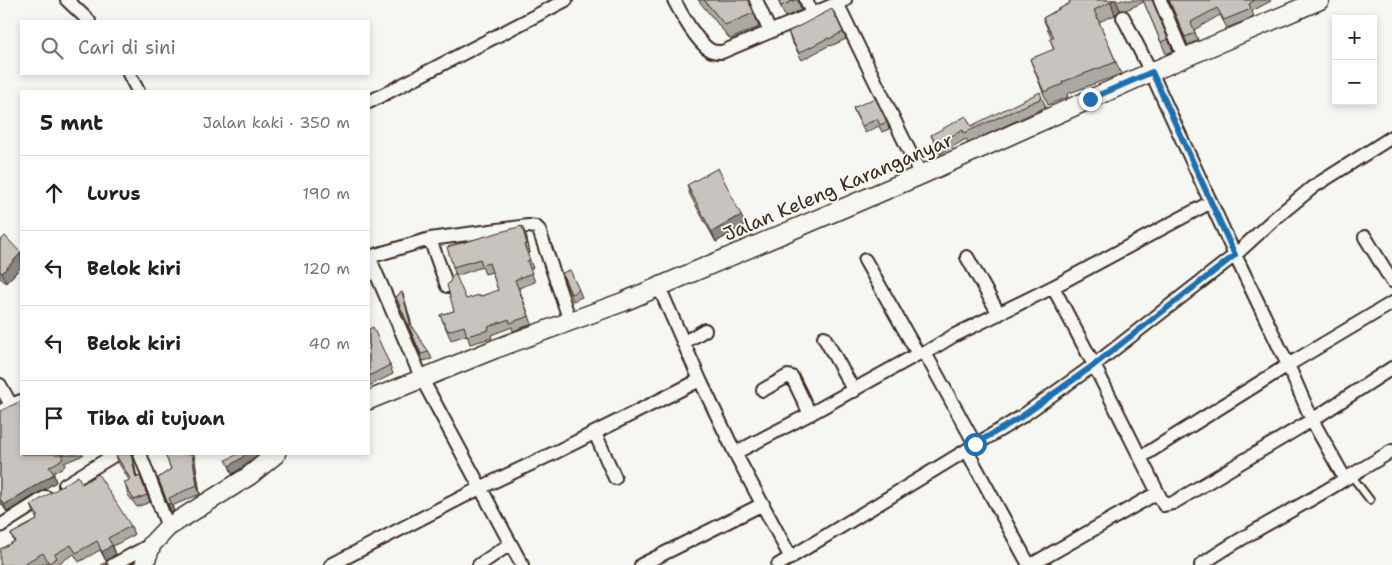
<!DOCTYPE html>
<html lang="id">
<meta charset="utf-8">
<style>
body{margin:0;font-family:"Shantell Sans",sans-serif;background:#f6f6f6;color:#202124}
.controls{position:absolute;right:15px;top:15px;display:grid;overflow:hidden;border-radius:0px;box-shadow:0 2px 8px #0003}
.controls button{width:45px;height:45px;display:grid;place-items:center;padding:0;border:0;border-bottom:1px solid #e0e0e0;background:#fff;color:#202124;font:25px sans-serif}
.stop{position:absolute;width:15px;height:15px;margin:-11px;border:4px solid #1f6fb2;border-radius:50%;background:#fff}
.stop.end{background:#1f6fb2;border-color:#fff;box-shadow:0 1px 5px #0008}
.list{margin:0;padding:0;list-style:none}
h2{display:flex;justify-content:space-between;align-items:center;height:65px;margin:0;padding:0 20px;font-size:21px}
h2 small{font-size:16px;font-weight:400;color:#757577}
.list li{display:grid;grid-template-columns:32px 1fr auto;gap:15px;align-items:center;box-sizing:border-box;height:75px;padding:0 20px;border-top:1px solid #e0e0e0}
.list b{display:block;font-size:19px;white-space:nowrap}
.list em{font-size:16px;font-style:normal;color:#757577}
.icon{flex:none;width:28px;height:28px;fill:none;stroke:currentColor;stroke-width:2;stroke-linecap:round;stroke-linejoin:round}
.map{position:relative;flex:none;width:1392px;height:565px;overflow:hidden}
.search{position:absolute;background:#fff;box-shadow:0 2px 8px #0003;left:20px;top:20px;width:350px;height:55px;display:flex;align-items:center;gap:12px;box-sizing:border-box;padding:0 18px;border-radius:0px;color:#757577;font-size:19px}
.panel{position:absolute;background:#fff;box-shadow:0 2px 8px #0003;left:20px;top:90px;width:350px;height:365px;border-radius:0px}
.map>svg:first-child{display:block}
</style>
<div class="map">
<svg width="1392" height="565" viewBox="0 0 1392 565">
<rect width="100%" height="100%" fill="#f6f6f2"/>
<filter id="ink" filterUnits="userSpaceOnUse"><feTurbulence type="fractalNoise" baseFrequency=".02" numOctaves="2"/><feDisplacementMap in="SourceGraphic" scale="10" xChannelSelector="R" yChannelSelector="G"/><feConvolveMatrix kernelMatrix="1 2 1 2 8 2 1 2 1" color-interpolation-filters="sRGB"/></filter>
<g filter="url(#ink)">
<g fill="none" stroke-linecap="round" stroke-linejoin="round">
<g stroke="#3b2a1e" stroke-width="10">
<path id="lane" d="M 1351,475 L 1370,500"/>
</g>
<g stroke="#3b2a1e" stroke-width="16">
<path id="street" d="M 67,0 L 89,21
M 674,0 C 681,14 697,42 710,50 C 713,52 718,52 722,52 L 845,0
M 756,0 L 770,32
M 806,0 L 812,14
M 1160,0 L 1184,57
M 837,3 L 921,175
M 1123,17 L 1151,72 L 1235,255 L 1273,220 L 1313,187 L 1392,137
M 129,74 L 138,91
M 369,102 L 566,0
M 1365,237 L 1392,281
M 430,239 L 447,286
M 369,257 L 422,379 L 522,565
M 369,257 L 430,239 L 528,226 L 536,227 L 539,230 L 570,321
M 967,257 L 999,314
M 865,260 L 918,354
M 1053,287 L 1094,365 L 1164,505 L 1173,503 L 1312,420 L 1392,368
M 824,337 L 854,391
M 683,343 L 705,330
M 925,353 L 975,444
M 700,380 L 735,453 L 791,558
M 0,385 L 11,405
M 763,390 L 788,376 L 792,377 L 810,414
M 0,412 L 11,405 L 21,401
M 595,433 L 615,478
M 967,451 L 1029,565
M 735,453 L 810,414 L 918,354 L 925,353 L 953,336 L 1053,287 L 1211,202
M 140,454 L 168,527
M 1141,457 L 1288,365 L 1312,420 L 1345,479 L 1392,451
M 65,485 L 116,454
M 0,526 L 46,497
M 113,565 L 152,544
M 331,565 L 480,488 L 556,452 L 700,380 L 659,287
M 479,565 L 510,544
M 641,565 L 763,504
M 778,565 L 1021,417 L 1094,365 L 1235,255 L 1288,365 L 1392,303
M 1031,565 L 1157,493
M 1201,565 C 1247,532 1298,509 1345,479"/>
</g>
<g stroke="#3b2a1e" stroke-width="21">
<path id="secondary" d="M 369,400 L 495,349 L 623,302 L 921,175 L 1151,72 L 1320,0
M 144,565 L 152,544 L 168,527 L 249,476 L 276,454"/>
</g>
<use href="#lane" stroke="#f6f6f2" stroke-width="6"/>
<use href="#street" stroke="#f6f6f2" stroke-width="12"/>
<use href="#secondary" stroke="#f6f6f2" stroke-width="18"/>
</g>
<path fill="#aca8a3" stroke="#3b2a1e" d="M 698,0 L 749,0 L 759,27 L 730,39 Z
M 778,0 L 798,0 L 801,10 L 785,17 Z
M 1069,0 L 1152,0 L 1173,51 L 1166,54 L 1144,2 L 1126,10 L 1120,10 L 1115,15 L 1099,22 L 1121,74 L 1067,94 L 1068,97 L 1048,105 L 1030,59 L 1054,50 L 1050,39 L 1052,38 L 1048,30 L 1043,18 L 1070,3 Z
M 1169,0 L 1270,0 L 1271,1 L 1252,11 L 1254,17 L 1227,28 L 1220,15 L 1194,30 L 1198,40 L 1188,45 Z
M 788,32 L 843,32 L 846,39 L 831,46 L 830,45 L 802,60 L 791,40 Z
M 1042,98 L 1046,107 L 968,143 L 966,139 L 940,154 L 935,144 L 931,135 L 971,126 Z
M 853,108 L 887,122 L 889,129 L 882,132 L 879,126 L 865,133 L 856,115 Z
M 687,185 L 745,225 L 716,242 L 690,195 Z
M 526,235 L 530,253 L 527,253 L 533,268 L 530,269 L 535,282 L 519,288 L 532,324 L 513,331 L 512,327 L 491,335 L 492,338 L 470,344 L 467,335 L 451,340 L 440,315 L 454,311 L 466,299 L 479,297 L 498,290 L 492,272 L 485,274 L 482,267 L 456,276 L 453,267 Z
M 0,241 L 21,252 L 21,267 L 6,283 L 0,278 Z
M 562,273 L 579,290 L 582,297 L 573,301 Z
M 402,292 L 412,328 L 429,352 L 432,359 L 423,361 L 396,297 Z
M 369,329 L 390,365 L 393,374 L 369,386 L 369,348 L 370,347 L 369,345 Z
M 0,411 L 21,454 L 84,454 L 81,456 L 64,463 L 65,466 L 53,473 L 56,482 L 7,512 L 0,502 Z
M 117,454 L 132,454 L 137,477 L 140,476 L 150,502 L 137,507 L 128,495 L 126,487 L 129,480 L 118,462 L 116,455 Z
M 165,454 L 194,454 L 200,494 L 172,506 L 174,511 L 171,512 L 158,478 L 171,469 Z
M 82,484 L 131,526 L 134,535 L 113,546 L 116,554 L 106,561 L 100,550 L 79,562 L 74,554 L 59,563 L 60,565 L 48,565 L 47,562 L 41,565 L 0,565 L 14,542 L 11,534 L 37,520 L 31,505 Z"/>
<path fill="#8c8885" stroke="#3b2a1e" d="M 1113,0 L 1116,0 L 1120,10 L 1115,15 L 1111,2 Z
M 741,215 L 745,225 L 716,242 L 712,232 Z
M 522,226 L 526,235 L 530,253 L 527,244 Z
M 21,253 L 21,267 L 6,283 L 2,273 Z
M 402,292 L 405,300 L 414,333 L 411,326 Z
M 131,454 L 132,454 L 138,485 L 136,478 Z
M 192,454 L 194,454 L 200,494 L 197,485 Z
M 246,454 L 259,454 L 243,467 L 232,474 L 229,466 Z
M 54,474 L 56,482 L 7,512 L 4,505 Z
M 171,503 L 174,511 L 171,512 L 168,504 Z
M 112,545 L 116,554 L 106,561 L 102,552 Z"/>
<path fill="#c8c3be" stroke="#3b2a1e" d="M 704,0 L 748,0 L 754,13 L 725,25 Z
M 778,0 L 795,0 L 781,6 Z
M 1069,0 L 1113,0 L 1111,2 L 1094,10 L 1116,62 L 1062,82 L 1063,84 L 1044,92 L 1030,59 L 1054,49 L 1050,39 L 1054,37 L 1043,18 L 1070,3 Z
M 1143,0 L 1152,0 L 1168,39 L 1161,42 Z
M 1169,0 L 1255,0 L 1249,4 L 1251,9 L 1224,20 L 1217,8 L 1191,22 L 1195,33 L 1185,37 Z
M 832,9 L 843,32 L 829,39 L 828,38 L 799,53 L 788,32 Z
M 1040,92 L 1042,98 L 964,133 L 963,130 L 936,144 L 931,135 L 966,116 L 971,126 Z
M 875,98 L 887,122 L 880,125 L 877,119 L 862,126 L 853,108 Z
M 718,168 L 741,215 L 712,232 L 687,185 Z
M 522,226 L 527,244 L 524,245 L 530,260 L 527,261 L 532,273 L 515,280 L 529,316 L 510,323 L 509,319 L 488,327 L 489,330 L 467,336 L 464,326 L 448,331 L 440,315 L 454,311 L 447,285 L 450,282 L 452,276 L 455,273 L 466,299 L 479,295 L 479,297 L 498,290 L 489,263 L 482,265 L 480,259 L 453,267 L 447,247 Z
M 5,236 L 21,253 L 2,273 L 0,271 L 0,241 Z
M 570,270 L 579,290 L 571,294 L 562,273 Z
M 402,292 L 411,326 L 429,352 L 421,354 L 396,297 Z
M 373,327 L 390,365 L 369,376 L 369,348 L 370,347 L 369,344 L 369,329 Z
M 21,401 L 21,454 L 65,454 L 61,456 L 63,459 L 49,467 L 54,474 L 4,505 L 0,499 L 0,411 Z
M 117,454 L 131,454 L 136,478 L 140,476 L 147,495 L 134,500 L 126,487 L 124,482 L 131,480 L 116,455 Z
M 165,454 L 192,454 L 197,485 L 169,498 L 171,503 L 168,504 L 158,478 L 171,469 Z
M 238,454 L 246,454 L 240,459 L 229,466 L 226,460 Z
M 98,474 L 131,526 L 108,538 L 112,545 L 102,552 L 97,541 L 76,553 L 71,545 L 55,554 L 57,558 L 49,563 L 43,553 L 23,564 L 24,565 L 0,565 L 0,549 L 15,541 L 11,534 L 37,520 L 36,517 L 38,516 L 31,505 L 78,476 L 82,484 Z
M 104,563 L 109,565 L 101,565 Z"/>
</g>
<g fill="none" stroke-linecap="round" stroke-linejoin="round" filter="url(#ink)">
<path stroke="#1f6fb2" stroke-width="6" d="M 975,444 L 1021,417 L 1094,365 L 1235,255 L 1152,72 L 1090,99"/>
</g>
<g text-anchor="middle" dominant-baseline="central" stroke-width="4" stroke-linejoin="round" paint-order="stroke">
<g font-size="19" fill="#3b2a1e" stroke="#f6f6f2">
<text transform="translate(838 187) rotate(-23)">Jalan Keleng Karanganyar</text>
</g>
</g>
</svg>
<div class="controls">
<button>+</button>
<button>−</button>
</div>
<div class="stop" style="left:975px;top:444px"></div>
<div class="stop end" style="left:1090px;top:99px"></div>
<div class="search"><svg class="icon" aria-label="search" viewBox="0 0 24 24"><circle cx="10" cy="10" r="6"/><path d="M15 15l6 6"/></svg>Cari di sini</div>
<section class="panel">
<h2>5 mnt<small>Jalan kaki · 350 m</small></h2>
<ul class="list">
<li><svg class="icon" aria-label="ahead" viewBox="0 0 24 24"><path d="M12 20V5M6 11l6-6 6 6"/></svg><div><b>Lurus</b></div><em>190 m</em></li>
<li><svg class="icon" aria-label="left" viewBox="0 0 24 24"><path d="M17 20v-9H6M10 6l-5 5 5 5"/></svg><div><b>Belok kiri</b></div><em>120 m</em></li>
<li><svg class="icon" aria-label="left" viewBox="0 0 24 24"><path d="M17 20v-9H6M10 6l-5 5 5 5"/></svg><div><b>Belok kiri</b></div><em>40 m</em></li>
<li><svg class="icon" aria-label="arrive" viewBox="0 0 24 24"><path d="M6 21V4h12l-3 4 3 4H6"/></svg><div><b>Tiba di tujuan</b></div></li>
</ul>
</section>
</div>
